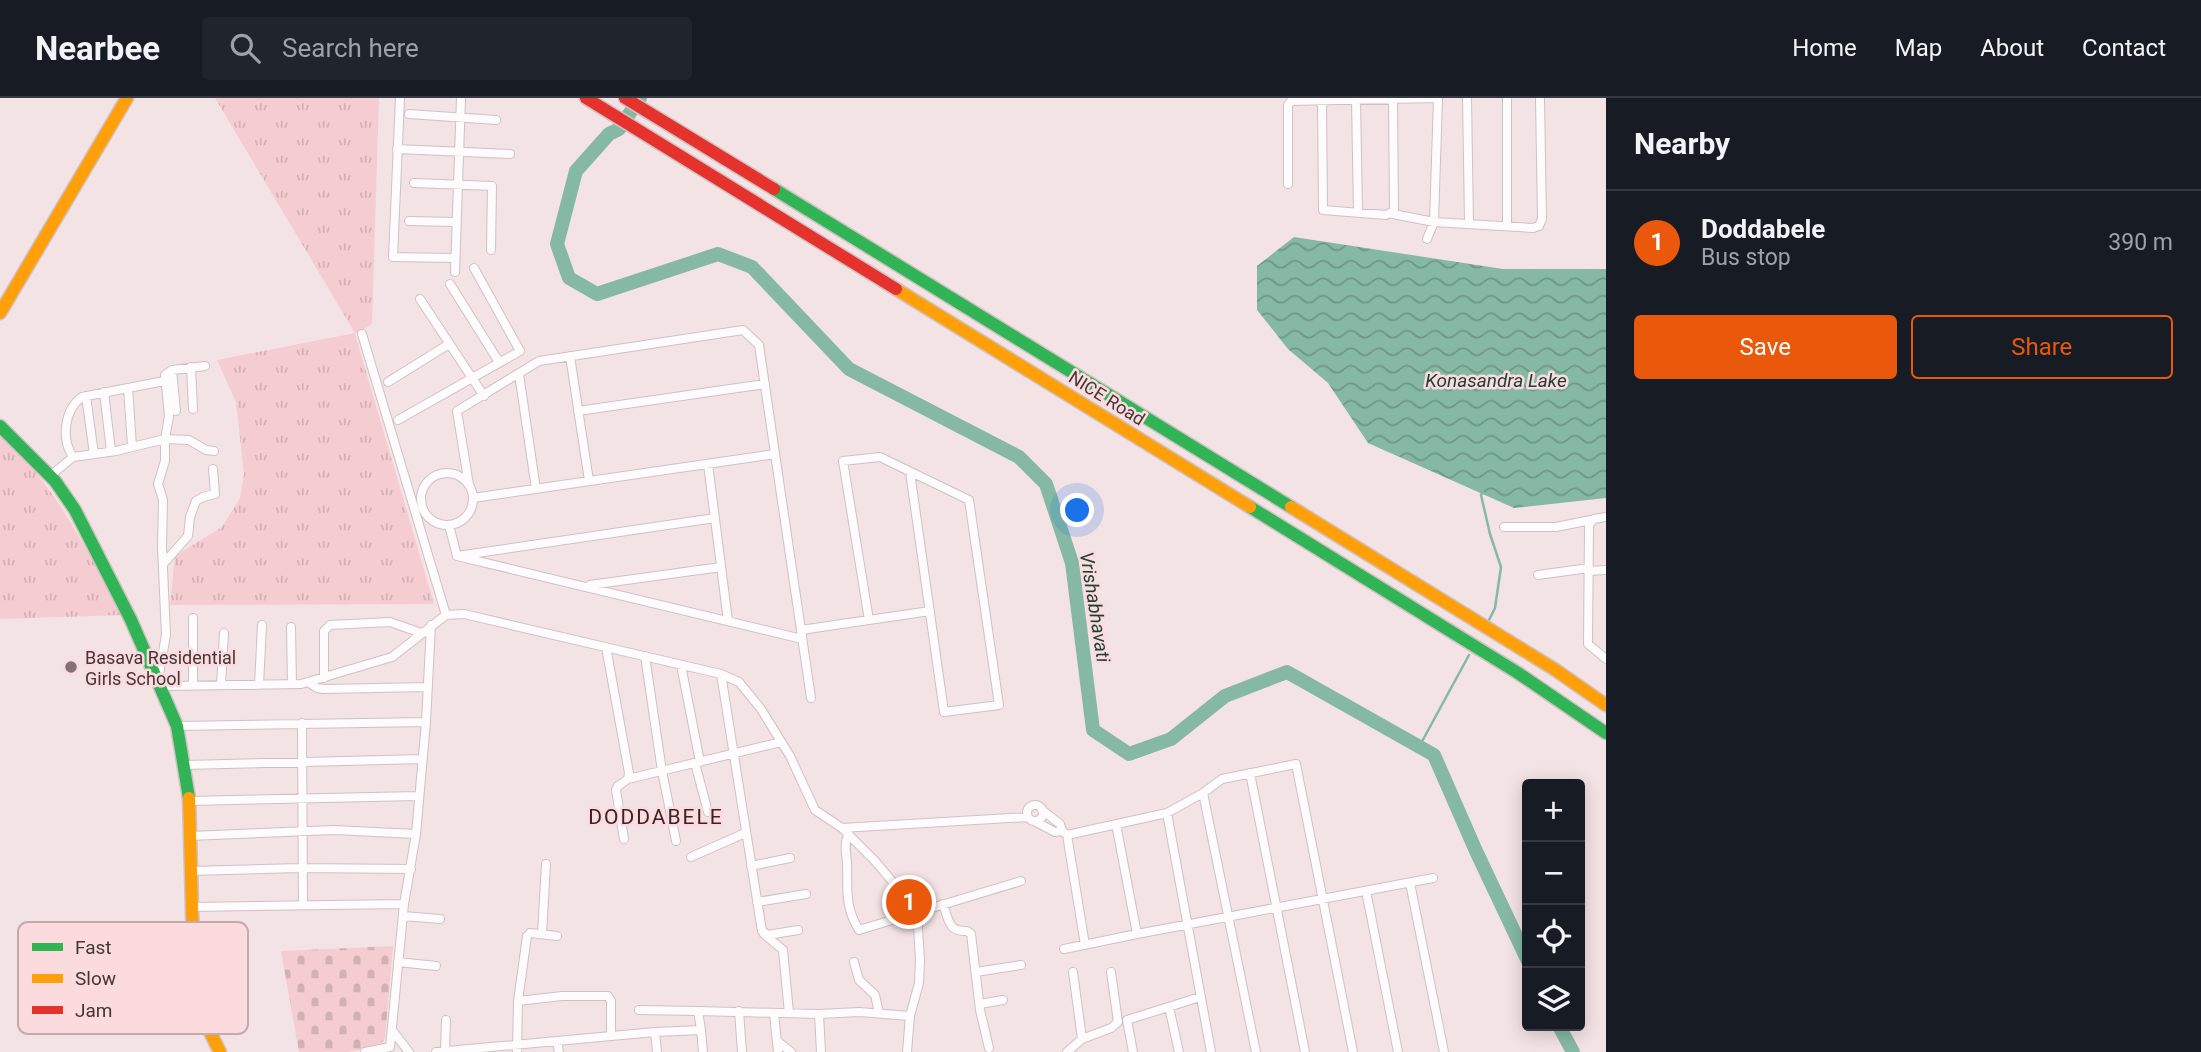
<!DOCTYPE html>
<meta charset="utf-8">
<style>
body{margin:0;font-family:Roboto,sans-serif;background:#20242c;color:#f1f3f6}
.controls{position:absolute;right:21px;bottom:21px;display:grid;overflow:hidden;border-radius:7px;box-shadow:0 4px 18px #0003}
.controls button{width:63px;height:63px;display:grid;place-items:center;padding:0;border:0;border-bottom:2px solid #363941;background:#171b24;color:#f1f3f6;font:35px sans-serif}
.you{position:absolute;left:1078px;top:413px;width:24px;height:24px;margin:-18px;border:5px solid #fff;border-radius:50%;background:#1a73e8;box-shadow:0 0 0 10px #1a73e833}
.badge{display:grid;place-items:center;width:46px;height:46px;border-radius:50%;background:#ea580c;color:#fff;font-size:23px;font-weight:700}
.pin{position:absolute;translate:-50% -50%;border:4px solid #fff;box-shadow:0 2px 7px #0006}
.list{margin:0;padding:0;list-style:none}
h2{display:flex;justify-content:space-between;align-items:center;height:91px;margin:0;padding:0 28px;font-size:30px}
h2 small{font-size:23px;font-weight:400;color:#9ea1a6}
.list li{display:grid;grid-template-columns:46px 1fr auto;gap:21px;align-items:center;box-sizing:border-box;height:105px;padding:0 28px;border-top:2px solid #363941}
.list b{display:block;font-size:26px;white-space:nowrap}
.list p{margin:0;font-size:23px;white-space:nowrap;color:#9ea1a6}
.list em{font-size:23px;font-style:normal;color:#9ea1a6}
.actions{display:flex;gap:14px;padding:21px 28px}
.actions a{flex:1;padding:16px 0;border:2px solid #ea580c;border-radius:7px;text-align:center;font-size:24px;color:#ea580c}
.actions .main{background:#ea580c;color:#fff}
.icon{flex:none;width:38px;height:38px;fill:none;stroke:currentColor;stroke-width:2;stroke-linecap:round;stroke-linejoin:round}
.map{position:relative;flex:none;width:1606px;height:954px;overflow:hidden}
header{display:flex;align-items:center;gap:42px;box-sizing:border-box;height:98px;padding:0 35px;background:#171b24;border-bottom:2px solid #363941}
header strong{font-size:33px}
nav{display:flex;gap:38px;margin-inline-start:auto;font-size:24px}
.search{width:490px;height:63px;background:#20242c;display:flex;align-items:center;gap:18px;box-sizing:border-box;padding:0 24px;border-radius:7px;color:#9ea1a6;font-size:26px}
main{display:flex}
aside{flex:1;background:#171b24}
.map>svg:first-child{display:block}
</style>
<header>
<strong>Nearbee</strong>
<div class="search"><svg class="icon" aria-label="search" viewBox="0 0 24 24"><circle cx="10" cy="10" r="6"/><path d="M15 15l6 6"/></svg>Search here</div>
<nav><a>Home</a><a>Map</a><a>About</a><a>Contact</a></nav>
</header>
<main>
<div class="map">
<svg width="1606" height="954" viewBox="0 0 1606 954">
<defs>
<pattern id="grass-tufts" width="24" height="20" patternUnits="userSpaceOnUse" patternTransform="scale(1.75)"><rect width="24" height="20" fill="#f5ccd2"/><path d="M3 7l-1-3M5 7V3M7 7l1-3M15 17l-1-3M17 17v-4M19 17l1-3" fill="none" stroke="#d3b0b5"/></pattern>
<pattern id="cemetery-stones" width="16" height="16" patternUnits="userSpaceOnUse" patternTransform="scale(1.75)"><rect width="16" height="16" fill="#f5ccd2"/><path d="M2 7V4a2 2 0 0 1 4 0v3zM10 15v-3a2 2 0 0 1 4 0v3z" fill="#d3b0b5"/></pattern>
<pattern id="water-waves" width="16" height="10" patternUnits="userSpaceOnUse" patternTransform="scale(1.75)"><rect width="16" height="10" fill="#86b9a3"/><path d="M0 5q4-4 8 0t8 0" fill="none" stroke="#6f9786"/></pattern>
</defs>
<rect width="100%" height="100%" fill="#f4e3e5"/>
<path fill="url(#grass-tufts)" d="M 215,0 L 379,0 L 372,226 L 355,236 L 434,506 L 170,507 L 175,458 L 222,429 L 240,400 L 244,376 L 236,304 L 217,262 L 355,235 Z
M 0,338 C 55,383 88,457 123,517 L 0,521 Z"/>
<path fill="url(#cemetery-stones)" d="M 393,848 L 385,940 L 380,948 L 348,954 L 299,954 L 281,853 Z"/>
<path fill="url(#water-waves)" d="M 1294,139 L 1503,171 L 1606,171 L 1606,400 L 1514,410 L 1368,345 L 1328,285 L 1288,251 L 1257,212 L 1257,168 Z"/>
<g fill="none" stroke-linecap="round" stroke-linejoin="round">
<path stroke="#86b9a3" stroke-width="2.5" d="M 1483,394 L 1481,397 L 1490,436 L 1501,469 L 1495,510 L 1489,522
M 1419,649 L 1469,557"/>
<path stroke="#86b9a3" stroke-width="14" d="M 640,0 L 619,31 L 609,36 L 576,73 L 557,146 L 569,180 L 597,196 L 718,156 L 752,169 L 849,271 L 1019,359 L 1046,386 L 1072,465 L 1093,632 L 1129,656 L 1171,641 L 1225,598 L 1287,574 L 1434,657 L 1476,753 L 1527,861
M 1559,928 L 1573,954"/>
<g stroke="#cfc1c3" stroke-width="10">
<path id="street" d="M 400,0 L 393,159 L 455,160
M 1467,0 L 1469,125
M 1322,2 L 1323,112 L 1386,117 L 1394,113 L 1393,1
M 1356,2 L 1358,114
M 409,16 L 496,22
M 397,51 L 510,56
M 414,85 L 492,88 L 491,152
M 1288,86 L 1288,7 L 1291,3 L 1438,0
M 1393,116 L 1434,124 L 1533,130 L 1539,128 L 1542,121 L 1540,0
M 409,123 L 455,124
M 1507,128 L 1507,0
M 1427,141 L 1434,124 L 1438,0
M 455,174 L 461,0
M 450,186 L 499,264
M 420,201 L 484,298
M 362,236 L 446,517
M 570,258 L 589,383
M 191,269 L 193,311
M 172,272 L 176,313
M 519,276 L 536,391
M 388,284 L 449,246
M 128,290 L 132,348
M 104,294 L 111,353
M 86,298 L 94,356
M 578,313 L 765,286
M 398,322 L 520,253 L 474,170
M 73,359 C 61,341 64,312 82,299 L 164,283
M 708,366 L 728,523
M421 401a26 26 0 1 1 52 0a26 26 0 1 1-52 0Z
M 50,378 L 73,359 L 116,353 L 165,341 L 189,342 L 206,352 L 214,353
M 469,387 L 457,313 L 539,263 L 743,232 L 759,247 L 811,600
M 473,400 L 775,356
M 1606,419 L 1594,421 L 1589,427 L 1588,546 L 1606,561
M 449,427 L 457,458 L 715,420
M 1504,429 L 1556,429 L 1591,422
M 457,458 L 802,541
M 163,466 L 188,438 L 190,419 L 196,403 L 203,399 L 215,396 L 213,371
M 1589,473 L 1606,472
M 1538,477 L 1589,470
M 590,487 L 721,469
M 869,522 L 843,363 L 880,359 L 969,402 L 999,607 L 944,614 L 910,374
M 291,529 L 292,586
M 801,532 L 930,513
M 606,549 L 629,675 L 628,681 L 618,688 L 616,692 L 624,741
M 645,558 L 662,673 L 676,743
M 681,567 L 700,664
M 721,576 L 762,833 L 768,837 L 798,832
M 324,580 L 324,533 L 330,527 L 390,524 L 421,535
M 158,582 L 166,537 L 162,449 L 163,402 L 158,386 L 165,363 L 165,341 L 169,318 L 165,277 L 172,272 L 205,268
M 308,584 L 317,590 L 324,591 L 428,589
M 193,587 L 193,520
M 221,587 L 224,535
M 259,587 L 262,527
M 161,588 L 301,586 L 392,559 L 446,517 L 464,516 L 721,576 L 739,584 L 761,611 L 790,658 L 815,712 L 842,730 L 875,763 L 917,813 L 920,862 L 919,885 L 910,918 L 907,954
M 302,625 L 303,807
M 177,628 L 426,624 L 431,527
M 695,665 L 708,714
M 185,667 L 423,661
M 1250,675 L 1305,954
M 628,681 L 781,644
M 1203,695 L 1256,954
M 189,703 L 418,698
M1027 715a8 8 0 1 1 16 0a8 8 0 1 1-16 0Z
M 1167,715 L 1211,954
M 1034,723 L 1055,734 L 1062,733 L 1060,726 L 1042,712
M 1116,726 L 1137,836 L 1433,780
M 842,730 L 1028,719
M 1062,733 L 1067,737 L 1167,715 L 1203,695 L 1222,681 L 1296,666 L 1353,954
M 848,737 C 844,746 846,755 847,765 C 848,790 844,808 859,832 L 1021,783
M 1067,737 L 1085,847
M 190,738 L 334,732 L 416,736
M 691,759 L 745,735
M 751,768 L 790,760
M 191,773 L 299,770 L 411,771
M 1410,785 L 1444,954
M 1366,793 L 1398,954
M 757,804 L 806,796
M 943,806 C 949,822 948,834 967,833 L 971,836 L 980,912 L 989,950
M 191,809 L 404,806
M 403,818 L 440,821
M 542,836 L 546,766
M 764,836 L 783,852 L 789,915
M 1064,851 L 1137,836
M 398,864 L 436,868
M 854,864 L 859,882 L 875,897 L 879,915
M 976,874 L 1021,867
M 1073,874 L 1082,941
M 518,903 L 562,898 L 608,898 L 611,903 L 611,938
M 980,906 L 1003,902
M 1169,909 L 1179,954
M 639,912 L 698,913
M 739,913 L 742,954
M 774,916 L 778,954
M 819,916 L 821,954
M 392,932 L 409,954
M 701,932 L 703,954
M 655,934 L 657,954
M 557,943 L 559,954
M 777,943 L 791,954
M 445,953 L 446,922
M 365,954 L 390,949 L 404,806 L 416,736 L 426,624
M 436,954 L 655,934 L 701,932 L 698,913 L 819,916 L 859,914 L 910,918
M 517,954 L 518,903 L 527,838 L 530,835 L 557,838
M 1067,954 L 1082,941 L 1111,930 L 1118,924 L 1111,874
M 1133,954 L 1127,922 L 1200,899"/>
</g>
<g stroke="#cfc1c3" stroke-width="15">
<path id="fast" d="M 774,91 L 1291,409
M 0,328 L 55,383 L 75,412 L 131,522 L 177,628 L 189,700
M 1250,409 L 1518,575 L 1606,635"/>
</g>
<g stroke="#cfc1c3" stroke-width="15">
<path id="slow" d="M 896,191 L 1250,409
M 0,215 L 127,0
M 1291,409 L 1554,571 L 1606,607
M 189,700 L 194,884 L 200,914 L 220,954"/>
</g>
<g stroke="#cfc1c3" stroke-width="15">
<path id="jam" d="M 586,0 L 896,191
M 625,0 L 774,91"/>
</g>
<use href="#street" stroke="#fdfbfb" stroke-width="8"/>
<use href="#fast" stroke="#30b455" stroke-width="12"/>
<use href="#slow" stroke="#ff9f0a" stroke-width="12"/>
<use href="#jam" stroke="#e5322d" stroke-width="12"/>
</g>
<circle fill="#817374" stroke="#fcdbdf" stroke-width="2.5" cx="71" cy="569" r="7"/>
<g text-anchor="middle" dominant-baseline="central" stroke-width="5" stroke-linejoin="round" paint-order="stroke">
<g font-size="18" fill="#433637" stroke="#fcdbdf">
<text transform="translate(1107 300) rotate(32)">NICE Road</text>
</g>
<g font-size="18" fill="#433637" stroke="#fcdbdf" text-anchor="start">
<text x="85" y="559">Basava Residential<tspan x="85" dy="21">Girls School</tspan></text>
</g>
<g font-size="19" font-style="italic" fill="#1d4133" stroke="#fcdbdf">
<text x="1496" y="282">Konasandra Lake</text>
<text transform="translate(1095 509) rotate(81)">Vrishabhavati</text>
</g>
<g font-size="21" letter-spacing="2" fill="#3a2226" stroke="#fcdbdf">
<text x="656" y="719">DODDABELE</text>
</g>
</g>
<rect x="18" y="824" width="230" height="112" rx="10" fill="#fcdbdf" stroke="#c4aaad" stroke-width="2"/>
<rect x="32" y="845" width="31" height="8" fill="#30b455"/>
<rect x="32" y="876" width="31" height="9" fill="#ff9f0a"/>
<rect x="32" y="908" width="31" height="8" fill="#e5322d"/>
<g font-size="19" fill="#433637">
<text x="75" y="856">Fast</text>
<text x="75" y="887">Slow</text>
<text x="75" y="919">Jam</text>
</g>
</svg>
<div class="controls">
<button>+</button>
<button>−</button>
<button><svg class="icon" aria-label="locate" viewBox="0 0 24 24"><circle cx="12" cy="12" r="6"/><path d="M12 2v4M12 18v4M2 12h4M18 12h4"/></svg></button>
<button><svg class="icon" aria-label="layers" viewBox="0 0 24 24"><path d="M12 4l9 5-9 5-9-5zM3 14l9 5 9-5"/></svg></button>
</div>
<div class="you"></div>
<div class="pin badge" style="left:909px;top:804px">1</div>
</div>
<aside>
<h2>Nearby<small></small></h2>
<ul class="list">
<li><span class="badge">1</span><div><b>Doddabele</b><p>Bus stop</p></div><em>390 m</em></li>
</ul>
<div class="actions"><a class="main">Save</a><a>Share</a></div>
</aside>
</main>
